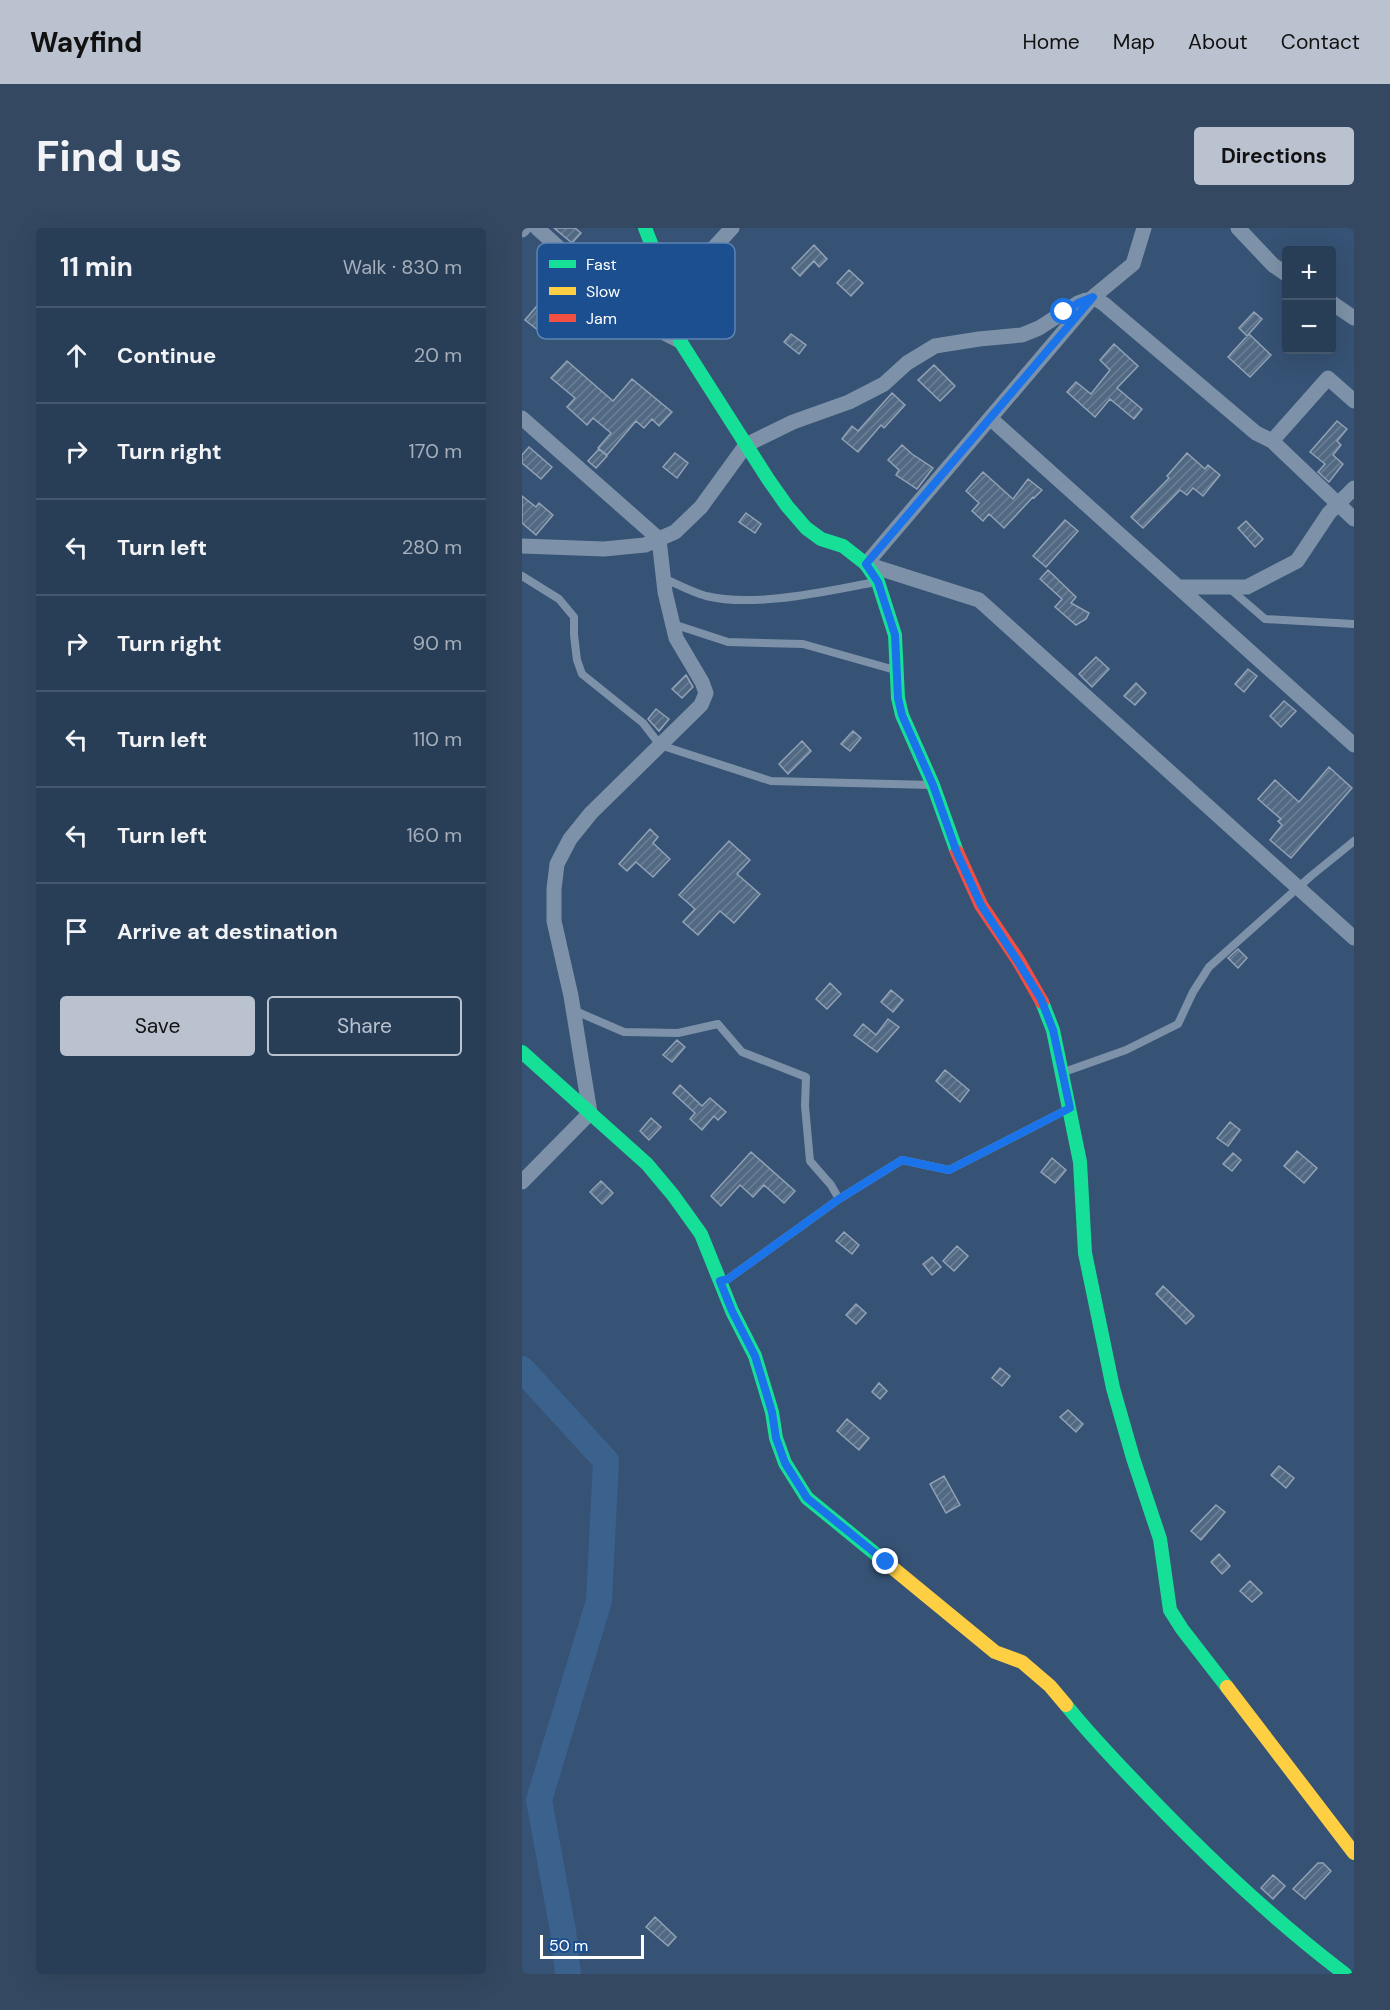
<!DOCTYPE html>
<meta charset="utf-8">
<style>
body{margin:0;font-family:"DM Sans",sans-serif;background:#344961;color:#f1f3f6}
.controls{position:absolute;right:18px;top:18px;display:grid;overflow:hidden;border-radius:6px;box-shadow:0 6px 24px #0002}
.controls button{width:54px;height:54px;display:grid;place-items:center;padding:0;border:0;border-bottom:2px solid #44576d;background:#283e57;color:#f1f3f6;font:30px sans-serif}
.scale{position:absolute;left:18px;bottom:15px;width:104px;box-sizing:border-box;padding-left:6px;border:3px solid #fff;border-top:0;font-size:16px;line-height:21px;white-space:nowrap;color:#fff;-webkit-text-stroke:4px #1b4f8f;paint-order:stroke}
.stop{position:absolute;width:18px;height:18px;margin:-14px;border:4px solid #1a73e8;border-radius:50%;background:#fff}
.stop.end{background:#1a73e8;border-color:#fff;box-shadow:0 2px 6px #0008}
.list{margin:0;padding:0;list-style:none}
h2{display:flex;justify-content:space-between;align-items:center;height:78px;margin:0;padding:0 24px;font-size:26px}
h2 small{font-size:20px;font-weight:400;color:#a5aeba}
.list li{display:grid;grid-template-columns:39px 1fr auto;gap:18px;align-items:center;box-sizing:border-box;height:96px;padding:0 24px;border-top:2px solid #44576d}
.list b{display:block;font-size:22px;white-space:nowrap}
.list em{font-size:20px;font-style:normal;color:#a5aeba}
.actions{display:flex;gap:12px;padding:18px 24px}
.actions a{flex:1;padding:14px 0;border:2px solid #b9c2ce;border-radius:6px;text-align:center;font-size:21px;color:#b9c2ce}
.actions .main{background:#b9c2ce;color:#111}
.icon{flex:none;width:33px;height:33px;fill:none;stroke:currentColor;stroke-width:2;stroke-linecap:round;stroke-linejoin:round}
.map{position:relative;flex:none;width:832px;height:1746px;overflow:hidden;border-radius:6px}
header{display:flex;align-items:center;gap:36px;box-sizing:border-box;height:84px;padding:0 30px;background:#b9c2ce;color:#111}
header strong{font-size:28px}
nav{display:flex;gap:33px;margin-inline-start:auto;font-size:21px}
.intro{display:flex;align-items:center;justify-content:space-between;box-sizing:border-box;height:144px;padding:0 36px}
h1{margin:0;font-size:42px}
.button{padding:15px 27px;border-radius:6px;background:#b9c2ce;color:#111;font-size:21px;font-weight:700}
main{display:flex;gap:36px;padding:0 36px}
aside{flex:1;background:#283e57;border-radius:6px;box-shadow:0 6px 24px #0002}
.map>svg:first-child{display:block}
</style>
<header>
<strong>Wayfind</strong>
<nav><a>Home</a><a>Map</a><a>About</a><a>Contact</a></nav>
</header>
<div class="intro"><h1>Find us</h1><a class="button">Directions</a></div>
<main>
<aside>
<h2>11 min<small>Walk · 830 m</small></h2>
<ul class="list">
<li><svg class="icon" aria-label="ahead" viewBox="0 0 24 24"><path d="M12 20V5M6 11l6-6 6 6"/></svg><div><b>Continue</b></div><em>20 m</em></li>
<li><svg class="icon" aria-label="right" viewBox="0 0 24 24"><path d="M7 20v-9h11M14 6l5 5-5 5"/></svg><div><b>Turn right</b></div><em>170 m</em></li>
<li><svg class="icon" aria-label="left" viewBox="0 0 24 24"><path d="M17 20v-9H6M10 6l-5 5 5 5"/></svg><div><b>Turn left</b></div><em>280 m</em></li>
<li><svg class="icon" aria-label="right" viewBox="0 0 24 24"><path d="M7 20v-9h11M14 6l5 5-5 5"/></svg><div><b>Turn right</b></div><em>90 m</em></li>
<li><svg class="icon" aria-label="left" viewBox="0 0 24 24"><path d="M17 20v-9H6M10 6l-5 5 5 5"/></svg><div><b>Turn left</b></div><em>110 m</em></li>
<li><svg class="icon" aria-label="left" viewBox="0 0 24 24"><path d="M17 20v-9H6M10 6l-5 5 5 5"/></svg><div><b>Turn left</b></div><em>160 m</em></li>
<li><svg class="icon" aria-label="arrive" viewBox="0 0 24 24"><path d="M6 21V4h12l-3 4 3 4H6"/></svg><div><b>Arrive at destination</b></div></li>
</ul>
<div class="actions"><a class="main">Save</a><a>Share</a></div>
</aside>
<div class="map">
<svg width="832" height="1746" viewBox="0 0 832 1746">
<defs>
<pattern id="building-hatch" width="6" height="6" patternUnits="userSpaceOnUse" patternTransform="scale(1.5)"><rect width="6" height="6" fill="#526984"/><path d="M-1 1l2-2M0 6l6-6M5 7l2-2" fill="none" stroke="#6c8096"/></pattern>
</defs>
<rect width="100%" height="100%" fill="#365274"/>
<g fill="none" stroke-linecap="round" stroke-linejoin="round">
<path stroke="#3b618d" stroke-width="26" d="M 0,1141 L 84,1233 L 77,1373 L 17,1572 L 41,1703 L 46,1746"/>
</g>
<path fill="url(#building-hatch)" stroke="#92a2b6" stroke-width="1.5" d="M 32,0 L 53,0 L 59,5 L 50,15 Z
M 292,17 L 305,31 L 297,39 L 292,33 L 278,48 L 270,40 Z
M 327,42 L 341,55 L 329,68 L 315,55 Z
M 19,73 L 37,89 L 22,107 L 3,92 Z
M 732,84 L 740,91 L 725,108 L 717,100 Z
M 269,106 L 284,117 L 277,126 L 262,114 Z
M 727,106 L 749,127 L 728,149 L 706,129 Z
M 592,116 L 616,138 L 595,160 L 620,181 L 612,191 L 588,171 L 573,189 L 545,164 L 554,154 L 569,166 L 588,142 L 578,132 Z
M 45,133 L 91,173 L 110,151 L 150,184 L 137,198 L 130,191 L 122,200 L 114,193 L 85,227 L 76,220 L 89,205 L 71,190 L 65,197 L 45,179 L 53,170 L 29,150 Z
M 412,137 L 433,158 L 418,173 L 396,152 Z
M 370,165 L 383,177 L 362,200 L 359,197 L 336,224 L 320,211 L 330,198 L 336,203 Z
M 815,193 L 825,201 L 815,213 L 819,217 L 811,227 L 821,236 L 807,254 L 796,244 L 803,236 L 788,224 Z
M 380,217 L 390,226 L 411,240 L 395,261 L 374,247 L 377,242 L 366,232 Z
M 7,219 L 30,239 L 19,251 L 0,235 L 0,227 Z
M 77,221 L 85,228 L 74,240 L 66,233 Z
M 153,225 L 166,235 L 155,250 L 141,239 Z
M 665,225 L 683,241 L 686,237 L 698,247 L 681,268 L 671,260 L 665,267 L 658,262 L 621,300 L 609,289 L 647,250 L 645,248 Z
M 461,244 L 491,271 L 506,251 L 520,262 L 512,270 L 511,269 L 482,300 L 467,286 L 461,293 L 450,283 L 457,275 L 444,263 Z
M 0,268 L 14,279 L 17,275 L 31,287 L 14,307 L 0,295 Z
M 224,285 L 239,296 L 233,305 L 217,294 Z
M 543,292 L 556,303 L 524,339 L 511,328 Z
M 724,293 L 741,311 L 733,319 L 716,300 Z
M 526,342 L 554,369 L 549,375 L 567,385 L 564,391 L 554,397 L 533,379 L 540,371 L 518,351 Z
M 574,429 L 587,441 L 570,459 L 557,446 Z
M 726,441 L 735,448 L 722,464 L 713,456 Z
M 164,447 L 171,459 L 160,470 L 150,461 Z
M 614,455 L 624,465 L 613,477 L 602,468 Z
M 762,473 L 774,483 L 759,499 L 748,488 Z
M 134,481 L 147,491 L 137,503 L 126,491 Z
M 331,503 L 339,510 L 328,523 L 319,516 Z
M 280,513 L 289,523 L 266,546 L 257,536 Z
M 807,539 L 830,560 L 769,630 L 748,612 L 760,597 L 756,593 L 759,591 L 736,571 L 753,552 L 777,574 Z
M 128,601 L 136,609 L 131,615 L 148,631 L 131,649 L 114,634 L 105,643 L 97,636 Z
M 207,613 L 228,632 L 215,646 L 238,666 L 212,695 L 198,683 L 176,707 L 161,694 L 173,681 L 157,667 Z
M 716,721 L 725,730 L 716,740 L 706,730 Z
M 308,755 L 319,766 L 305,781 L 294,771 Z
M 369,762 L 381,772 L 371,784 L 359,774 Z
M 366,791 L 377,799 L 355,824 L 332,807 L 341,796 L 354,807 Z
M 155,812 L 163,819 L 150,834 L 141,827 Z
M 423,842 L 447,862 L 438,874 L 414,853 Z
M 158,857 L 180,878 L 188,870 L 204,884 L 196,892 L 192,888 L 180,902 L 168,891 L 173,885 L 151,865 Z
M 129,890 L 139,899 L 127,912 L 118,903 Z
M 708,894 L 718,902 L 706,918 L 695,910 Z
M 775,923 L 795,940 L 782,955 L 762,938 Z
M 229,924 L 273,963 L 262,975 L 242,957 L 231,969 L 218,957 L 199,978 L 189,968 Z
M 711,925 L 719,932 L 710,943 L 701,936 Z
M 530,930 L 544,942 L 533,955 L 519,944 Z
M 79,953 L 91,965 L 80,976 L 68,964 Z
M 322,1004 L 337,1017 L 330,1026 L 314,1013 Z
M 435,1018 L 446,1028 L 432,1043 L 421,1033 Z
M 410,1029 L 419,1039 L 410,1047 L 401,1036 Z
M 641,1058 L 672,1088 L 664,1096 L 634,1066 Z
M 334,1076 L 344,1085 L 334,1096 L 324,1087 Z
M 478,1140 L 488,1148 L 480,1158 L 470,1150 Z
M 357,1155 L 365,1163 L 358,1171 L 350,1164 Z
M 546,1182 L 561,1196 L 554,1204 L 538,1189 Z
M 325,1191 L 347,1210 L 337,1222 L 315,1203 Z
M 757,1238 L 772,1250 L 764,1260 L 749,1247 Z
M 422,1248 L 438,1277 L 424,1285 L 408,1256 Z
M 694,1277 L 703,1284 L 679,1312 L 669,1303 Z
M 697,1326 L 708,1338 L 700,1346 L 689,1334 Z
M 728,1353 L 740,1365 L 730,1374 L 718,1363 Z
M 796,1635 L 801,1635 L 809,1643 L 783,1671 L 771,1661 Z
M 751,1647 L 763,1658 L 751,1671 L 739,1660 Z
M 133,1689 L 154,1709 L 146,1718 L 124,1699 Z"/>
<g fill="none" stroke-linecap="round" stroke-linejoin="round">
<path stroke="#7d92a8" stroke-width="8" d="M 0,348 L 37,371 L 52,389 L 52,407 L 55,432 L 60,446 L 121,495 L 138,517 L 249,553 L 410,557
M 141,350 C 155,356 170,364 184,368 C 234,380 304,363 354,354
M 707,360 L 743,391 L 832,396
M 151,396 L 206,414 L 281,416 L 373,442
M 51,782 L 102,804 L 156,805 L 196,796 L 220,824 L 284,849 L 283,878 L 288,933 L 309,957 L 317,971 L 206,1051 L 199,1053
M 542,844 L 604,822 L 656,796 L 671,764 L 687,739 L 789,648 L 832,613
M 317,971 L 380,932 L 427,942 L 546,881"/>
<path stroke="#7d92a8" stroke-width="15" d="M 15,0 L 89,67 L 125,96 L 158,113
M 622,0 L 611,36 L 571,69 L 344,336 L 457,372 L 832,710
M 716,0 L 751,37 L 764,46
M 0,2 L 2,0
M 149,66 L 210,0
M 571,69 L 582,76 L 734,205 L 750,213 L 832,291
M 810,75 L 832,90
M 0,190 L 137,311 L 143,364 L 154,410 L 180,454 L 184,465 L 179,477 L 69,585 L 48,611 L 35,636 L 32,661 L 32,693 L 49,768 L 68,885 L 0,954
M 468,190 L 832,517
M 750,213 L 806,150 L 832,173
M 0,318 L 82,321 L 123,317 L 153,304 L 179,279 L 224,217 L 271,194 L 327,174 L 362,156 L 385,135 L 413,118 L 457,111 L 500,107 L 517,100 L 556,75 L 564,72
M 657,359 L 725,359 L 775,333 L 807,285 L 832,260"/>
<path stroke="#16e098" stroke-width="14" d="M 123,0 L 149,66 L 158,113 L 246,251 L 265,278 L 284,300 L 299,311 L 321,318 L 344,336 L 356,354 L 373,407 L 376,470 L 380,487 L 411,557 L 435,624
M 520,774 L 531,802 L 558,934 L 563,1025 L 591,1160 L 611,1230 L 638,1311 L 648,1382 L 660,1401 L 705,1459
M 0,824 L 125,936 L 151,967 L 179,1006 L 210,1083 L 233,1128 L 250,1184 L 254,1210 L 263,1235 L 285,1270 L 361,1332
M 544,1477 C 568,1507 594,1534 621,1562 C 685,1629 749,1690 823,1746"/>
<path stroke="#ffcf43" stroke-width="14" d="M 361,1332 L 473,1424 L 500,1434 L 528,1458 L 544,1477
M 705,1459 L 832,1625"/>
<path stroke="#f24e42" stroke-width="14" d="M 435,624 L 459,677 L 496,732 L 520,774"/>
</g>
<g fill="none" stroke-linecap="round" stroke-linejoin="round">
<path stroke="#1a73e8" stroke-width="8" d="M 364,1334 L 285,1270 L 263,1235 L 254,1210 L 250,1184 L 233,1128 L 210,1083 L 198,1053 L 206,1051 L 317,971 L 380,932 L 427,942 L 548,880 L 531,802 L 519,771 L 495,732 L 459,677 L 435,625 L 411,557 L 380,487 L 376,470 L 373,407 L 356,354 L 344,336 L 571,69 L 556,75 L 542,84"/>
</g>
<rect x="15" y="15" width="198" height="96" rx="9" fill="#1b4f8f" stroke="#5f84b1" stroke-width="1.5"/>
<rect x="27" y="32" width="27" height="8" fill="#16e098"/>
<rect x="27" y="59" width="27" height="8" fill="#ffcf43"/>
<rect x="27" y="86" width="27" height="8" fill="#f24e42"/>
<g font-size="16" fill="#fff">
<text x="64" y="42">Fast</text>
<text x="64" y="69">Slow</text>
<text x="64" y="96">Jam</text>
</g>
</svg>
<div class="controls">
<button>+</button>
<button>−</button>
</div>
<div class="scale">50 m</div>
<div class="stop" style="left:542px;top:84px"></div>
<div class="stop end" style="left:364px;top:1334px"></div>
</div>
</main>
